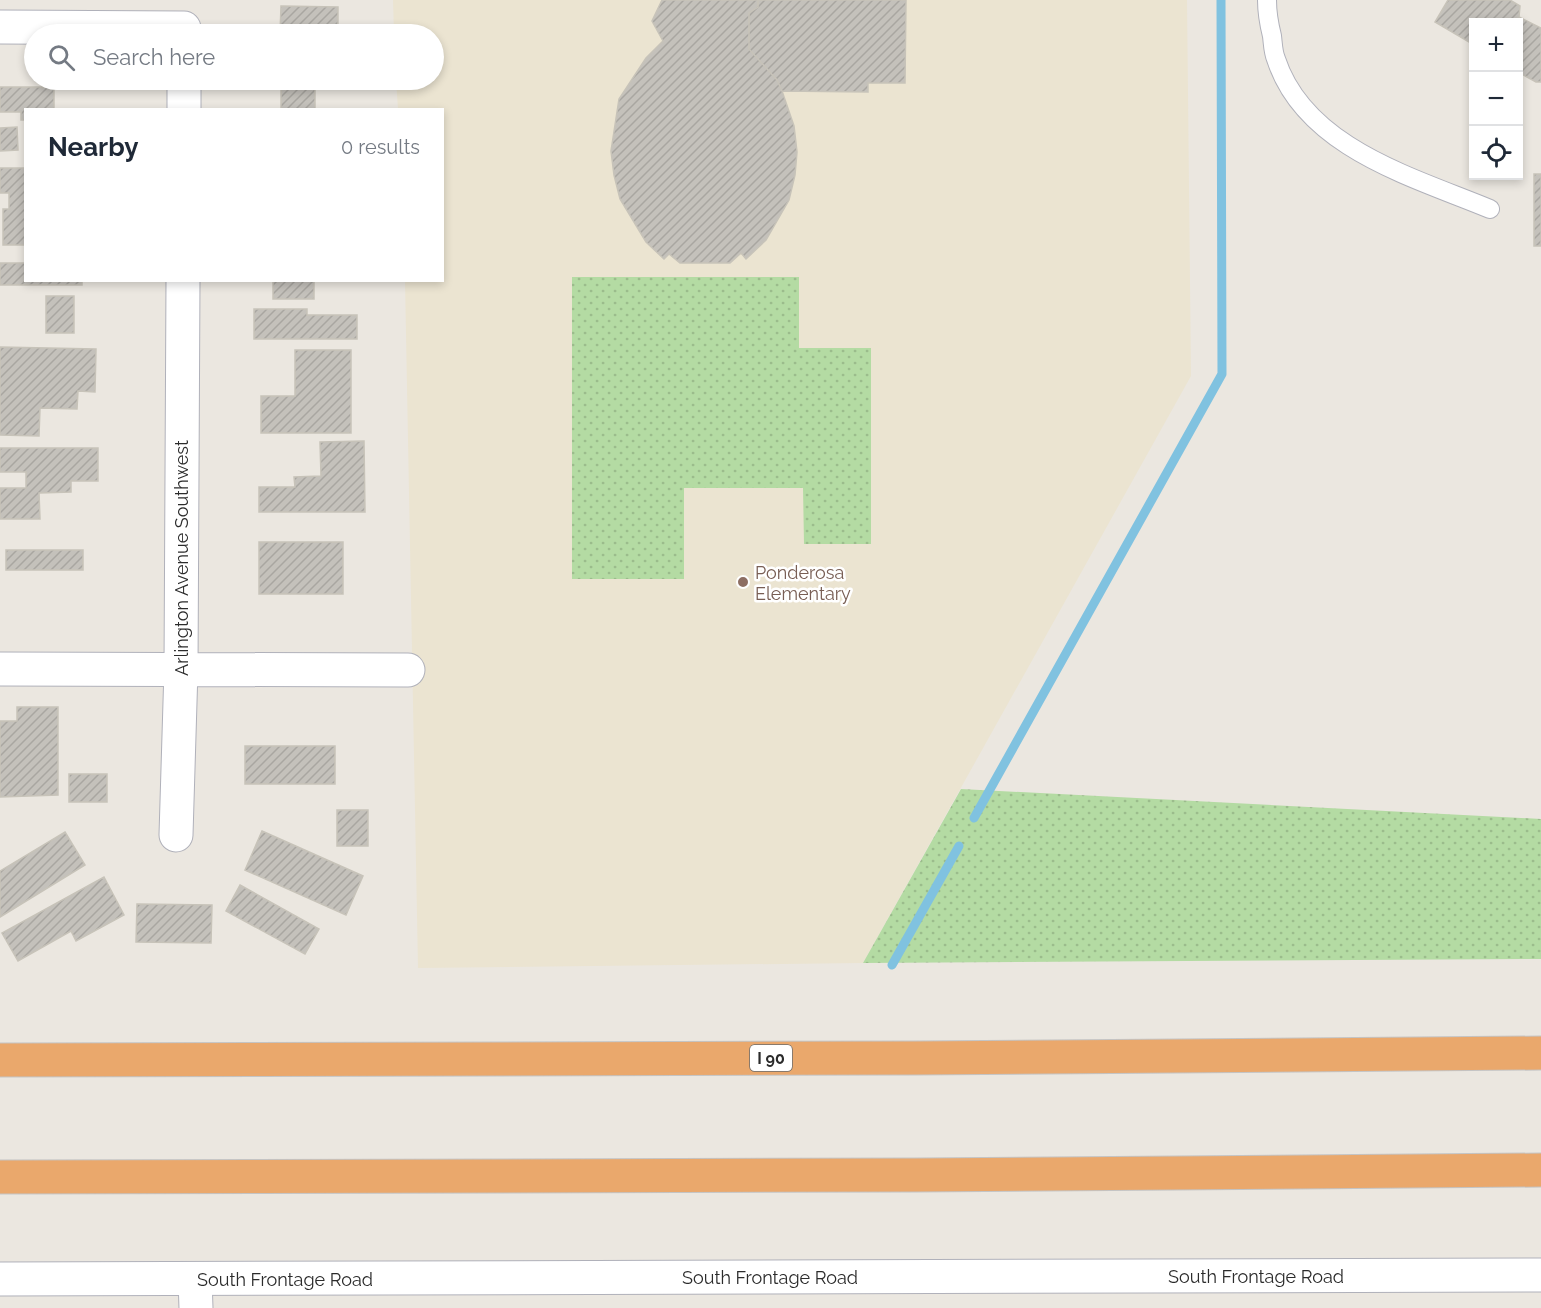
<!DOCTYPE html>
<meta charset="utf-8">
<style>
body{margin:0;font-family:Raleway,sans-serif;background:#f2f2f3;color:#1f2937}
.controls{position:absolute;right:18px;top:18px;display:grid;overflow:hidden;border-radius:0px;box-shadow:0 3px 9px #0003}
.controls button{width:54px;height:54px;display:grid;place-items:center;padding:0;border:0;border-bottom:2px solid #e0e1e3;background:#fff;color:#1f2937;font:30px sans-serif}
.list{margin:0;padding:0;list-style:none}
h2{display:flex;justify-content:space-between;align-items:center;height:78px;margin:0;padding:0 24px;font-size:26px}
h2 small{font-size:20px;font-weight:400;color:#747a83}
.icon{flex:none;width:33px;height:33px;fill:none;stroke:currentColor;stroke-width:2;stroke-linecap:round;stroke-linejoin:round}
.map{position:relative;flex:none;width:1541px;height:1308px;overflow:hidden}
.search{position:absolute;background:#fff;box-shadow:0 3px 9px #0003;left:24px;top:24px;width:420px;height:66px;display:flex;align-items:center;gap:15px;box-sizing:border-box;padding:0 21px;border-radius:33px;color:#747a83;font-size:22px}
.panel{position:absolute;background:#fff;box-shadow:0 3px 9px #0003;left:24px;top:108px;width:420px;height:174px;border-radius:0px}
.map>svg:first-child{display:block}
</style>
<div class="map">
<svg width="1541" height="1308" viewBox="0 0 1541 1308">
<defs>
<pattern id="park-dots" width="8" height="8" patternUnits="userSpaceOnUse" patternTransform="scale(1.5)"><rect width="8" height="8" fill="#b4dba3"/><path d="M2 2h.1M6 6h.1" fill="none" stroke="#9bbc8c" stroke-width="1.8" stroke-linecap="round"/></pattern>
<pattern id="building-hatch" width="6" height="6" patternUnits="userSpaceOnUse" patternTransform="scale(1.5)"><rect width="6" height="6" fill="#c4c1bb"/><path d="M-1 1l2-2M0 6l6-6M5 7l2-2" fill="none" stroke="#a9a6a1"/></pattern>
</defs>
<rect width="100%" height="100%" fill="#ebe7e0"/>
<path fill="#ebe4d1" d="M 393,0 L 1187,0 L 1191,376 L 863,963 L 418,968 L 405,281 L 442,280 L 442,110 L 398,109 L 396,80 L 434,80 L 434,34 L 394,34 Z"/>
<path fill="url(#park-dots)" d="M 572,277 L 799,277 L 799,348 L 871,348 L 871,544 L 804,544 L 803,488 L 684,488 L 684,579 L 572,579 Z
M 961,789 L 1541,819 L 1541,959 L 863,963 Z"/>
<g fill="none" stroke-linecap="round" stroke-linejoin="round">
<path stroke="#80c2e0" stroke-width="9" d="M 974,818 L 1222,374 L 1221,0
M 892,965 L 959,846"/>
</g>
<path fill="url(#building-hatch)" stroke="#c7c3b9" stroke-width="1.5" d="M 662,0 L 758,0 L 758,7 L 749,13 L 749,49 L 777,80 L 782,91 L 794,126 L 797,152 L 795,175 L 789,200 L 766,240 L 746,259 L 741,253 L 730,263 L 680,263 L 669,254 L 664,259 L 646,242 L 620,199 L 614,175 L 611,151 L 619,99 L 646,58 L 663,41 L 652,21 Z
M 758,0 L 906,0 L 905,83 L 868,83 L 868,92 L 782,91 L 777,80 L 749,49 L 749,13 L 758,7 Z
M 1448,0 L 1510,0 L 1520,6 L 1519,17 L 1541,28 L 1541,82 L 1536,82 L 1518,72 L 1518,22 L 1474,22 L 1474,45 L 1435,22 Z
M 281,6 L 338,7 L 338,34 L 280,34 Z
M 281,84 L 315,85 L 315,110 L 281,110 Z
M 0,87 L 54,87 L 54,110 L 26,110 L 26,120 L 21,120 L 21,112 L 0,112 Z
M 17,127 L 18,150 L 0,151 L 0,128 Z
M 0,168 L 26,168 L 26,245 L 3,245 L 3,209 L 9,209 L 9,193 L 0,193 Z
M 1534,174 L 1541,174 L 1541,246 L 1534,246 Z
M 0,263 L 26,263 L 26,280 L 82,280 L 82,285 L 0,285 Z
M 273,280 L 314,280 L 314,299 L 273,299 Z
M 46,296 L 74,296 L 74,333 L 46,333 Z
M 254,309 L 307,309 L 307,315 L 357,315 L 357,339 L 254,339 Z
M 0,347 L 96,349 L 95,392 L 78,391 L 77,409 L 40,408 L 39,436 L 0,435 Z
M 295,350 L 351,350 L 351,433 L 261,433 L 261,396 L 295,396 Z
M 364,441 L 365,512 L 259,512 L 259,487 L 295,487 L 294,477 L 321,476 L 320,442 Z
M 0,448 L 98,448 L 98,481 L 71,481 L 71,492 L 39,493 L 40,519 L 0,519 L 0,488 L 26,488 L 26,472 L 0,472 Z
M 259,542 L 343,542 L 343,594 L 259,594 Z
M 6,550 L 83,550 L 83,570 L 6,570 Z
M 17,707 L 58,707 L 58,795 L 0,797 L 0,721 L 17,721 Z
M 245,746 L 335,746 L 335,784 L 245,784 Z
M 69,774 L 107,774 L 107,802 L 69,802 Z
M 337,810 L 368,810 L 368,846 L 337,846 Z
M 262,831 L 363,876 L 346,915 L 245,870 Z
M 65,832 L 85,865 L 0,917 L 0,871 Z
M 104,877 L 124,915 L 76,941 L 71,931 L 18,961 L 2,933 Z
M 240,885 L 319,929 L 305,954 L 226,911 Z
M 137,904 L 212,905 L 211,943 L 136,942 Z"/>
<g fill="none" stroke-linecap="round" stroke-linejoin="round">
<g stroke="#b0b1ba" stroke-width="20">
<path id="service" d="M 1267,0 C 1267,13 1269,24 1272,36 C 1273,44 1273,52 1276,59 C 1305,148 1413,177 1490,209"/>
</g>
<g stroke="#b0b1ba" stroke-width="35">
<path id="minor" d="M 0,27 L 184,28
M 184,110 L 184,80
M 0,669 L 408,670
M 176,835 L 181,669 L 183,280
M 195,1279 L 196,1308"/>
</g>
<g stroke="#b0b1ba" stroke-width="35">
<path id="secondary" d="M 0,1279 L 1541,1275"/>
</g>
<g stroke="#c4c4c4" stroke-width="35">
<path id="motorway" d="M 0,1060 L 916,1058 L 1541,1053
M 0,1177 L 917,1175 L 1541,1170"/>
</g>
<use href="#service" stroke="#fff" stroke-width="18"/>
<use href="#minor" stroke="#fff" stroke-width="33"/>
<use href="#secondary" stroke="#fff" stroke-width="33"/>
<use href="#motorway" stroke="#eaa86c" stroke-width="33"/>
</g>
<circle fill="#8d6e63" stroke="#fff" stroke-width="2" cx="743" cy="582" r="6"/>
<g text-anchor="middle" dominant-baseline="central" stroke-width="5" stroke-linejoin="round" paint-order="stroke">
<rect fill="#fff" stroke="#6b6b6b" stroke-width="1.5" x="750" y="1045" width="42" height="26" rx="4.5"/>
<g font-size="16" font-weight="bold" fill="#2b2b2b">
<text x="771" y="1058">I 90</text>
</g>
<g font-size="18" fill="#2b2b2b" stroke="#fff">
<text transform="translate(181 558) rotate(-90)">Arlington Avenue Southwest</text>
<text x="1256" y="1276">South Frontage Road</text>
<text x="770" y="1277">South Frontage Road</text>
<text x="285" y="1279">South Frontage Road</text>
</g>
<g font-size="18" fill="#785e54" stroke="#fff" text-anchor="start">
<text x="755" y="572">Ponderosa<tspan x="755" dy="21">Elementary</tspan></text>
</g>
</g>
</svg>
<div class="controls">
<button>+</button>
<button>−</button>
<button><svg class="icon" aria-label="locate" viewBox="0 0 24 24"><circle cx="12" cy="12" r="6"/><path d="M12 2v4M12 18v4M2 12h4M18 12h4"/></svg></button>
</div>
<div class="search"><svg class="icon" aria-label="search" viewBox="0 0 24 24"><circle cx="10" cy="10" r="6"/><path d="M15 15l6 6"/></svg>Search here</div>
<section class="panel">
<h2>Nearby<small>0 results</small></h2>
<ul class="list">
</ul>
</section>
</div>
